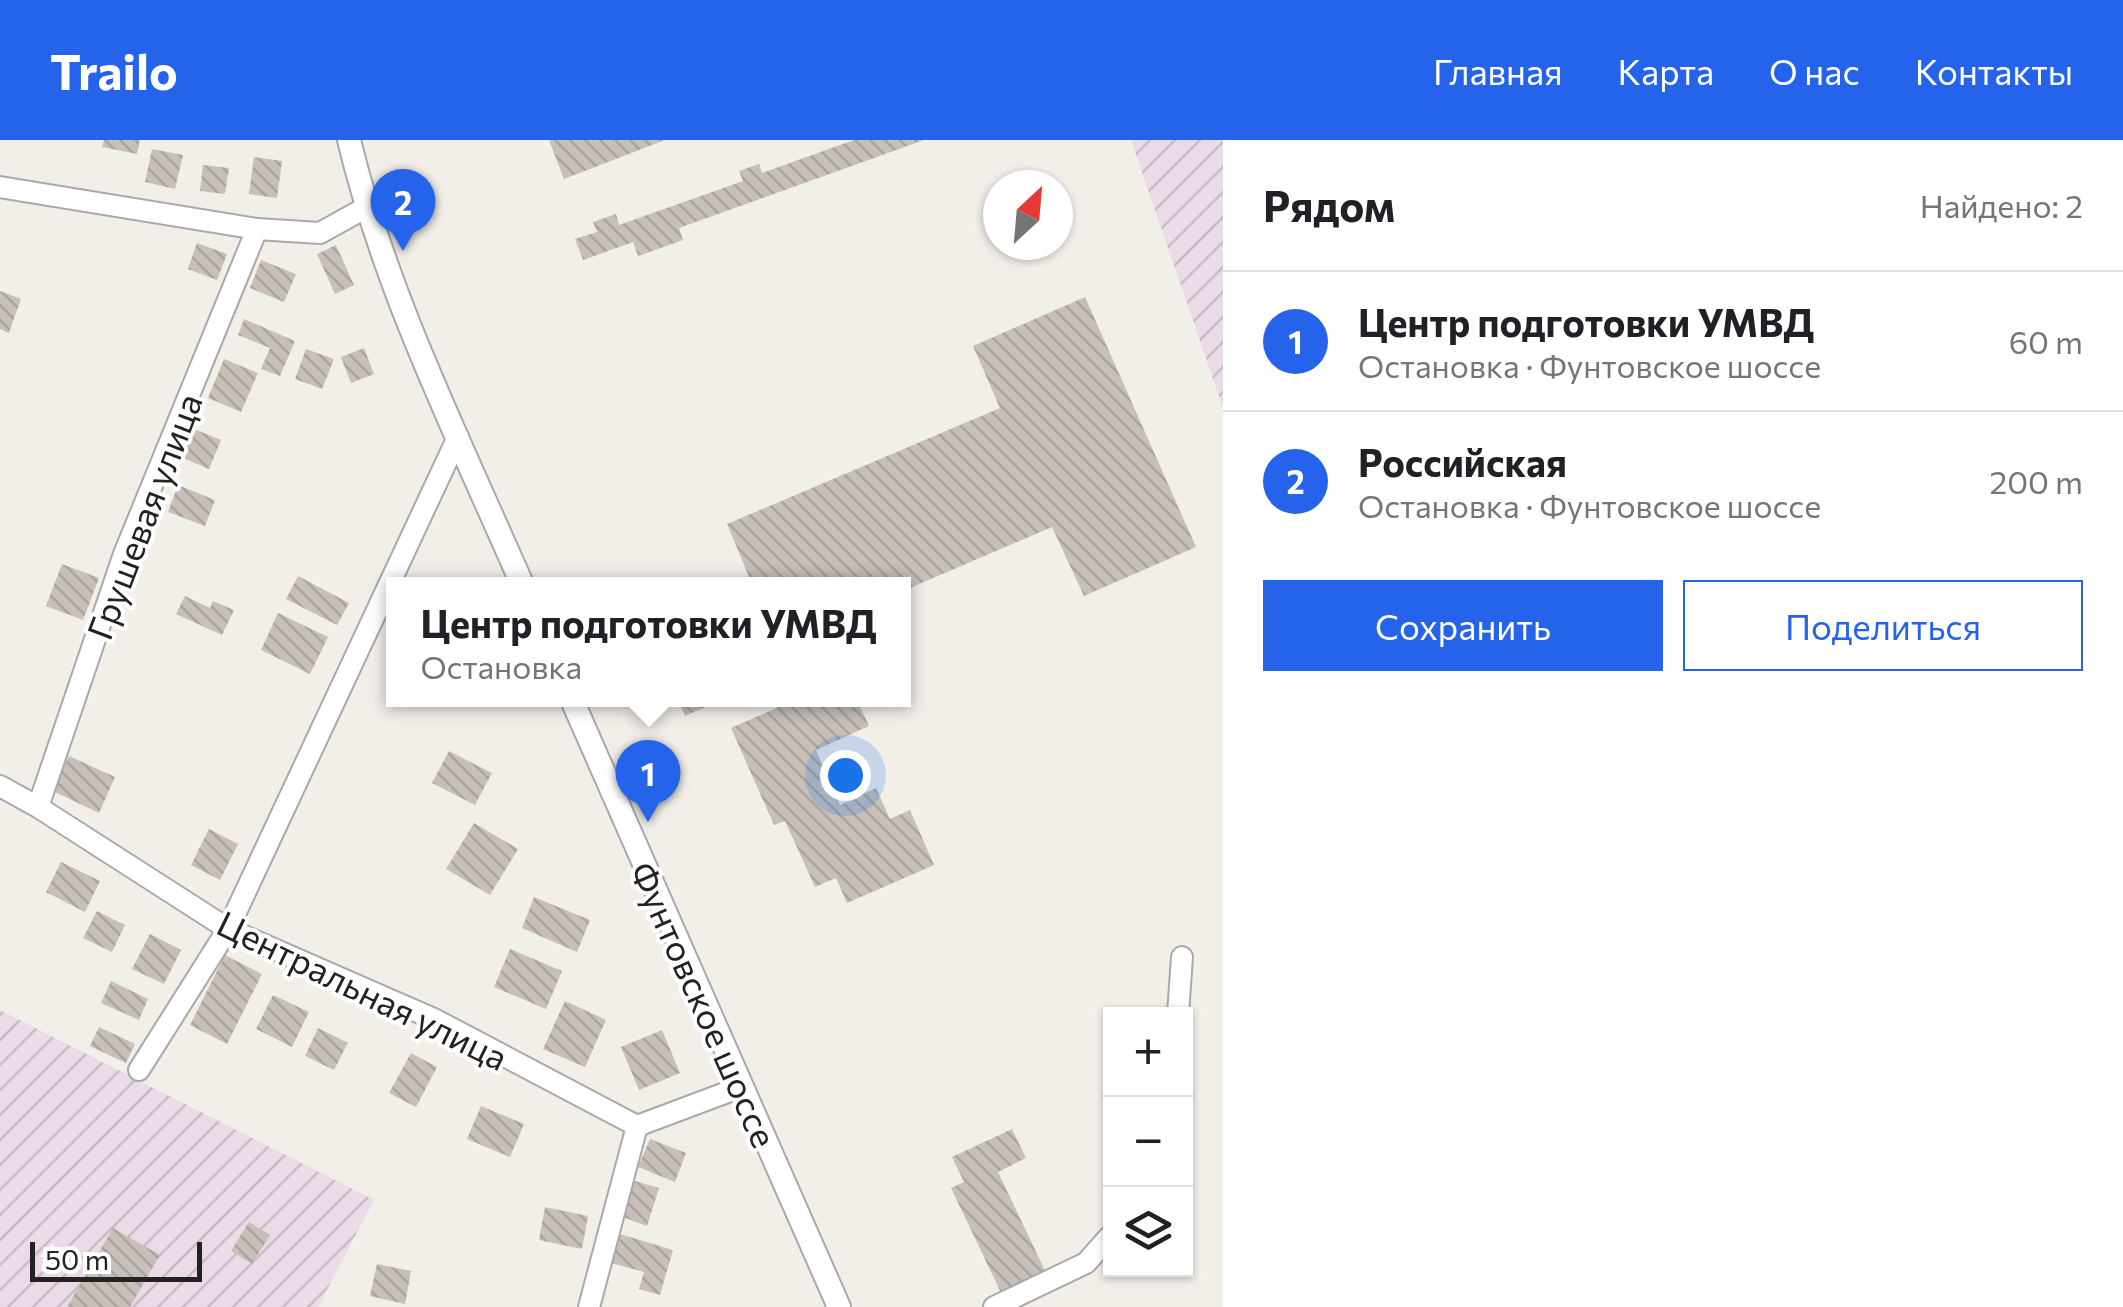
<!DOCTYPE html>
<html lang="ru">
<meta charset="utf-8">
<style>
body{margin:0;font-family:Commissioner,sans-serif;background:#f2f2f2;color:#202124}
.controls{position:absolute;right:30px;bottom:30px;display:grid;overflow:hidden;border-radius:0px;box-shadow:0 2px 8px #0004}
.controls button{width:90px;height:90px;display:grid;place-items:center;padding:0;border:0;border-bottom:2px solid #e0e0e0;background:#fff;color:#202124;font:50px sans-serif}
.compass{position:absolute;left:983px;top:30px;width:90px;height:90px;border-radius:50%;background:#fff;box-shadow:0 2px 8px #0004;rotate:26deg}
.scale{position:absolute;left:30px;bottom:25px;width:172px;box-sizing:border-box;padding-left:10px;border:5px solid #222;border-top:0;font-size:28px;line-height:35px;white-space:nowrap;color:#222;-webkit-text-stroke:8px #fff;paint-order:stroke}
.you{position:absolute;left:845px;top:635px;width:35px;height:35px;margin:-25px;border:8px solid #fff;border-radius:50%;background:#1a73e8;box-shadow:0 0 0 15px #1a73e833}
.badge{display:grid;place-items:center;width:65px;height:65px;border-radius:50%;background:#2563eb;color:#fff;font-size:32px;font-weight:700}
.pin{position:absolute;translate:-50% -82px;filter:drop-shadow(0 2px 5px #0008)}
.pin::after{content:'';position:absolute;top:52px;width:35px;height:30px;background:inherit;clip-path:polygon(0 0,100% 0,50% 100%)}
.popup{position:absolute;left:386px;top:437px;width:525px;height:130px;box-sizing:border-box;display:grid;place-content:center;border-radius:0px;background:#fff;filter:drop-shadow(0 2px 8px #0005);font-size:32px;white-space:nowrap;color:#757577}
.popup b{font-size:38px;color:#202124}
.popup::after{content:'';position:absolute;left:50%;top:100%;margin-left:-20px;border:20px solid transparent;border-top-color:#fff}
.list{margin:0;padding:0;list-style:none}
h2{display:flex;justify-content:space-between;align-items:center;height:130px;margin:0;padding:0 40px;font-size:42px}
h2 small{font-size:32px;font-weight:400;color:#757577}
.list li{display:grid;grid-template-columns:65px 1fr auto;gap:30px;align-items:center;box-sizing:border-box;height:140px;padding:0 40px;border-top:2px solid #e0e0e0}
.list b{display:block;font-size:38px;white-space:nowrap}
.list p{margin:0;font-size:32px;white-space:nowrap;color:#757577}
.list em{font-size:32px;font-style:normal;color:#757577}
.actions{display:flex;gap:20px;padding:30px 40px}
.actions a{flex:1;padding:22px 0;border:2px solid #2563eb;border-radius:0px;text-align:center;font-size:35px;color:#2563eb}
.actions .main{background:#2563eb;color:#fff}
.icon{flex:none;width:55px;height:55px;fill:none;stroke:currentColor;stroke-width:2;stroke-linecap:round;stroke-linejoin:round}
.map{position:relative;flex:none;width:1223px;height:1167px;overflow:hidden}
header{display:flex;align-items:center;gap:60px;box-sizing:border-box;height:140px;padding:0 50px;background:#2563eb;color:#fff}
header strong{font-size:48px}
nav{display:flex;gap:55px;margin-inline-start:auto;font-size:35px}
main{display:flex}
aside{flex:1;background:#fff}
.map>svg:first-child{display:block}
</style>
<header>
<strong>Trailo</strong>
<nav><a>Главная</a><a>Карта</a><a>О нас</a><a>Контакты</a></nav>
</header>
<main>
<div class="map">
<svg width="1223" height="1167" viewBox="0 0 1223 1167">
<defs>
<pattern id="industrial-furrows" width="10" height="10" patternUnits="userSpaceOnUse" patternTransform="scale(2.5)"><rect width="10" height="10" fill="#ebdbe8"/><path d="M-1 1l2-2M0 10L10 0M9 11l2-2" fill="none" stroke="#c9bcc7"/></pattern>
<pattern id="building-back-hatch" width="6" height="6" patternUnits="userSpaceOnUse" patternTransform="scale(2.5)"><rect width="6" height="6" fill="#c7bfb8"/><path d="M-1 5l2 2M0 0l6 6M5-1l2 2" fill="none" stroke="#aba49e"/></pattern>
</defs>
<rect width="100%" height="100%" fill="#f2efe9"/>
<path fill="url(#industrial-furrows)" d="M 1131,0 L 1223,0 L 1223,268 Z
M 0,870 L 374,1060 L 318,1167 L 0,1167 Z"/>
<path fill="url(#building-back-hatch)" d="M 104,0 L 140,0 L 137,14 L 102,7 Z
M 549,0 L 665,0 L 564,39 Z
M 854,0 L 924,0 L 679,88 L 683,100 L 638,116 L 633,102 L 583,120 L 575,99 L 597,92 L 593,82 L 616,74 L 619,85 L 743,41 L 739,31 L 759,24 L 762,33 Z
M 152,9 L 183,15 L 175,49 L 145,42 Z
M 254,17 L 282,21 L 277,58 L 249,54 Z
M 203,25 L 229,28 L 225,54 L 200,51 Z
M 197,103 L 227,114 L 217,140 L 188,129 Z
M 336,105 L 354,145 L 335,154 L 317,114 Z
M 261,120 L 296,134 L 284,162 L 250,148 Z
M 0,151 L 21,159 L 9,193 L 0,189 Z
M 1085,157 L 1196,407 L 1084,456 L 1052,387 L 903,451 L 903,444 L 752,444 L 727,384 L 1000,268 L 973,206 Z
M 244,179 L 295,201 L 280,236 L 261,229 L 270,208 L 238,195 Z
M 364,208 L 374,234 L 351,243 L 341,217 Z
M 306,209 L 334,219 L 322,249 L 295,239 Z
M 224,219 L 258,233 L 241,272 L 208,258 Z
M 194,289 L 221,300 L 209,329 L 183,318 Z
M 178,345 L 215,360 L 205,386 L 168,372 Z
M 62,424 L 99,438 L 83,480 L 46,466 Z
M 298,436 L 349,463 L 337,485 L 286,459 Z
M 185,456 L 210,468 L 213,461 L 234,470 L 222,495 L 176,474 Z
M 278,473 L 328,497 L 310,534 L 261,510 Z
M 678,560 L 722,560 L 685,576 Z
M 795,560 L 857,560 L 869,586 L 816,610 L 840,665 L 876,648 L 890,679 L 910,670 L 934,725 L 847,763 L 836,738 L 815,747 L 785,681 L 774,685 L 731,588 Z
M 449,611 L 492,633 L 475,665 L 432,643 Z
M 69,616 L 115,637 L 99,673 L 53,651 Z
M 474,683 L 518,709 L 490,755 L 446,729 Z
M 209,689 L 238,704 L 220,740 L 191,725 Z
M 61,722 L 100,741 L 85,772 L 46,752 Z
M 534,757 L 590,780 L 577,812 L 522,788 Z
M 97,771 L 125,785 L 112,812 L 83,798 Z
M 150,794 L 181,810 L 164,844 L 132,829 Z
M 510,809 L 562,831 L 546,869 L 494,847 Z
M 225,815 L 262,834 L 227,904 L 190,885 Z
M 111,841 L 148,859 L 139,880 L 101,863 Z
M 273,855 L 309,872 L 292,907 L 256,889 Z
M 565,861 L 606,880 L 585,927 L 543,909 Z
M 99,887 L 135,904 L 126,923 L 90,906 Z
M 318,888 L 348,903 L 334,930 L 305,916 Z
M 662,890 L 680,933 L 639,950 L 621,907 Z
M 411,913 L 437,927 L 416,967 L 389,953 Z
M 481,966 L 524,984 L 510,1017 L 467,999 Z
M 1012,989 L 1026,1018 L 998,1032 L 1048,1137 L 1004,1159 L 951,1048 L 964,1042 L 952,1017 Z
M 650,999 L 686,1013 L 675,1042 L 638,1027 Z
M 628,1039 L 659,1048 L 647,1086 L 620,1076 Z
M 545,1067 L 588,1076 L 582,1109 L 539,1100 Z
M 249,1082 L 270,1095 L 252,1124 L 231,1111 Z
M 113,1088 L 160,1115 L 130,1167 L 67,1167 Z
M 620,1094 L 673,1110 L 660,1155 L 639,1149 L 644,1132 L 611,1123 Z
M 377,1124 L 411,1131 L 405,1164 L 370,1156 Z"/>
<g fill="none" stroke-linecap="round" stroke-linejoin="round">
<g stroke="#a9a9a9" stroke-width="24">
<path id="minor" d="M 0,47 L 257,89 L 320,93 L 365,68
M 0,646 L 38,667 L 228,789 L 436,880 L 637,986 L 741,947
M 38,667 L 124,414 L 257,89
M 1178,874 L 1182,817
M 139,930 L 228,789 L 458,297
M 589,1167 L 637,986
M 994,1167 L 1086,1123 L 1110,1096"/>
</g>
<g stroke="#a9a9a9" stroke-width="26">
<path id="tertiary" d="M 349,0 C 386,154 459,299 522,444
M 572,560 L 839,1167"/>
</g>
<use href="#minor" stroke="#fff" stroke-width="20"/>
<use href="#tertiary" stroke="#fff" stroke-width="22"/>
</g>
<g text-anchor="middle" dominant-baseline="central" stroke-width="8" stroke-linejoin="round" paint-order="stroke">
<g font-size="35" fill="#222" stroke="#fff">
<text transform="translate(143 376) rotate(-69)">Грушевая улица</text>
<text transform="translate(363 849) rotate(26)">Центральная улица</text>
<text transform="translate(705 864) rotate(66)">Фунтовское шоссе</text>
</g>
</g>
</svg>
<div class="controls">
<button>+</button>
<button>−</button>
<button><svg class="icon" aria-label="layers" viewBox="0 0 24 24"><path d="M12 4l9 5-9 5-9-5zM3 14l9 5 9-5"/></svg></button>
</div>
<svg class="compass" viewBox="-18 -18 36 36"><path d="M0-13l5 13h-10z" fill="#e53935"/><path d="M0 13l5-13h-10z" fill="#757577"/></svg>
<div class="scale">50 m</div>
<div class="you"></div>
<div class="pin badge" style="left:648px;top:682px">1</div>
<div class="popup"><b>Центр подготовки УМВД</b>Остановка</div>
<div class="pin badge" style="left:403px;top:111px">2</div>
</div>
<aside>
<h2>Рядом<small>Найдено: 2</small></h2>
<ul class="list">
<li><span class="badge">1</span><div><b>Центр подготовки УМВД</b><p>Остановка · Фунтовское шоссе</p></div><em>60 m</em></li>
<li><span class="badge">2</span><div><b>Российская</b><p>Остановка · Фунтовское шоссе</p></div><em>200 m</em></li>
</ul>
<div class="actions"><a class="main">Сохранить</a><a>Поделиться</a></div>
</aside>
</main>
